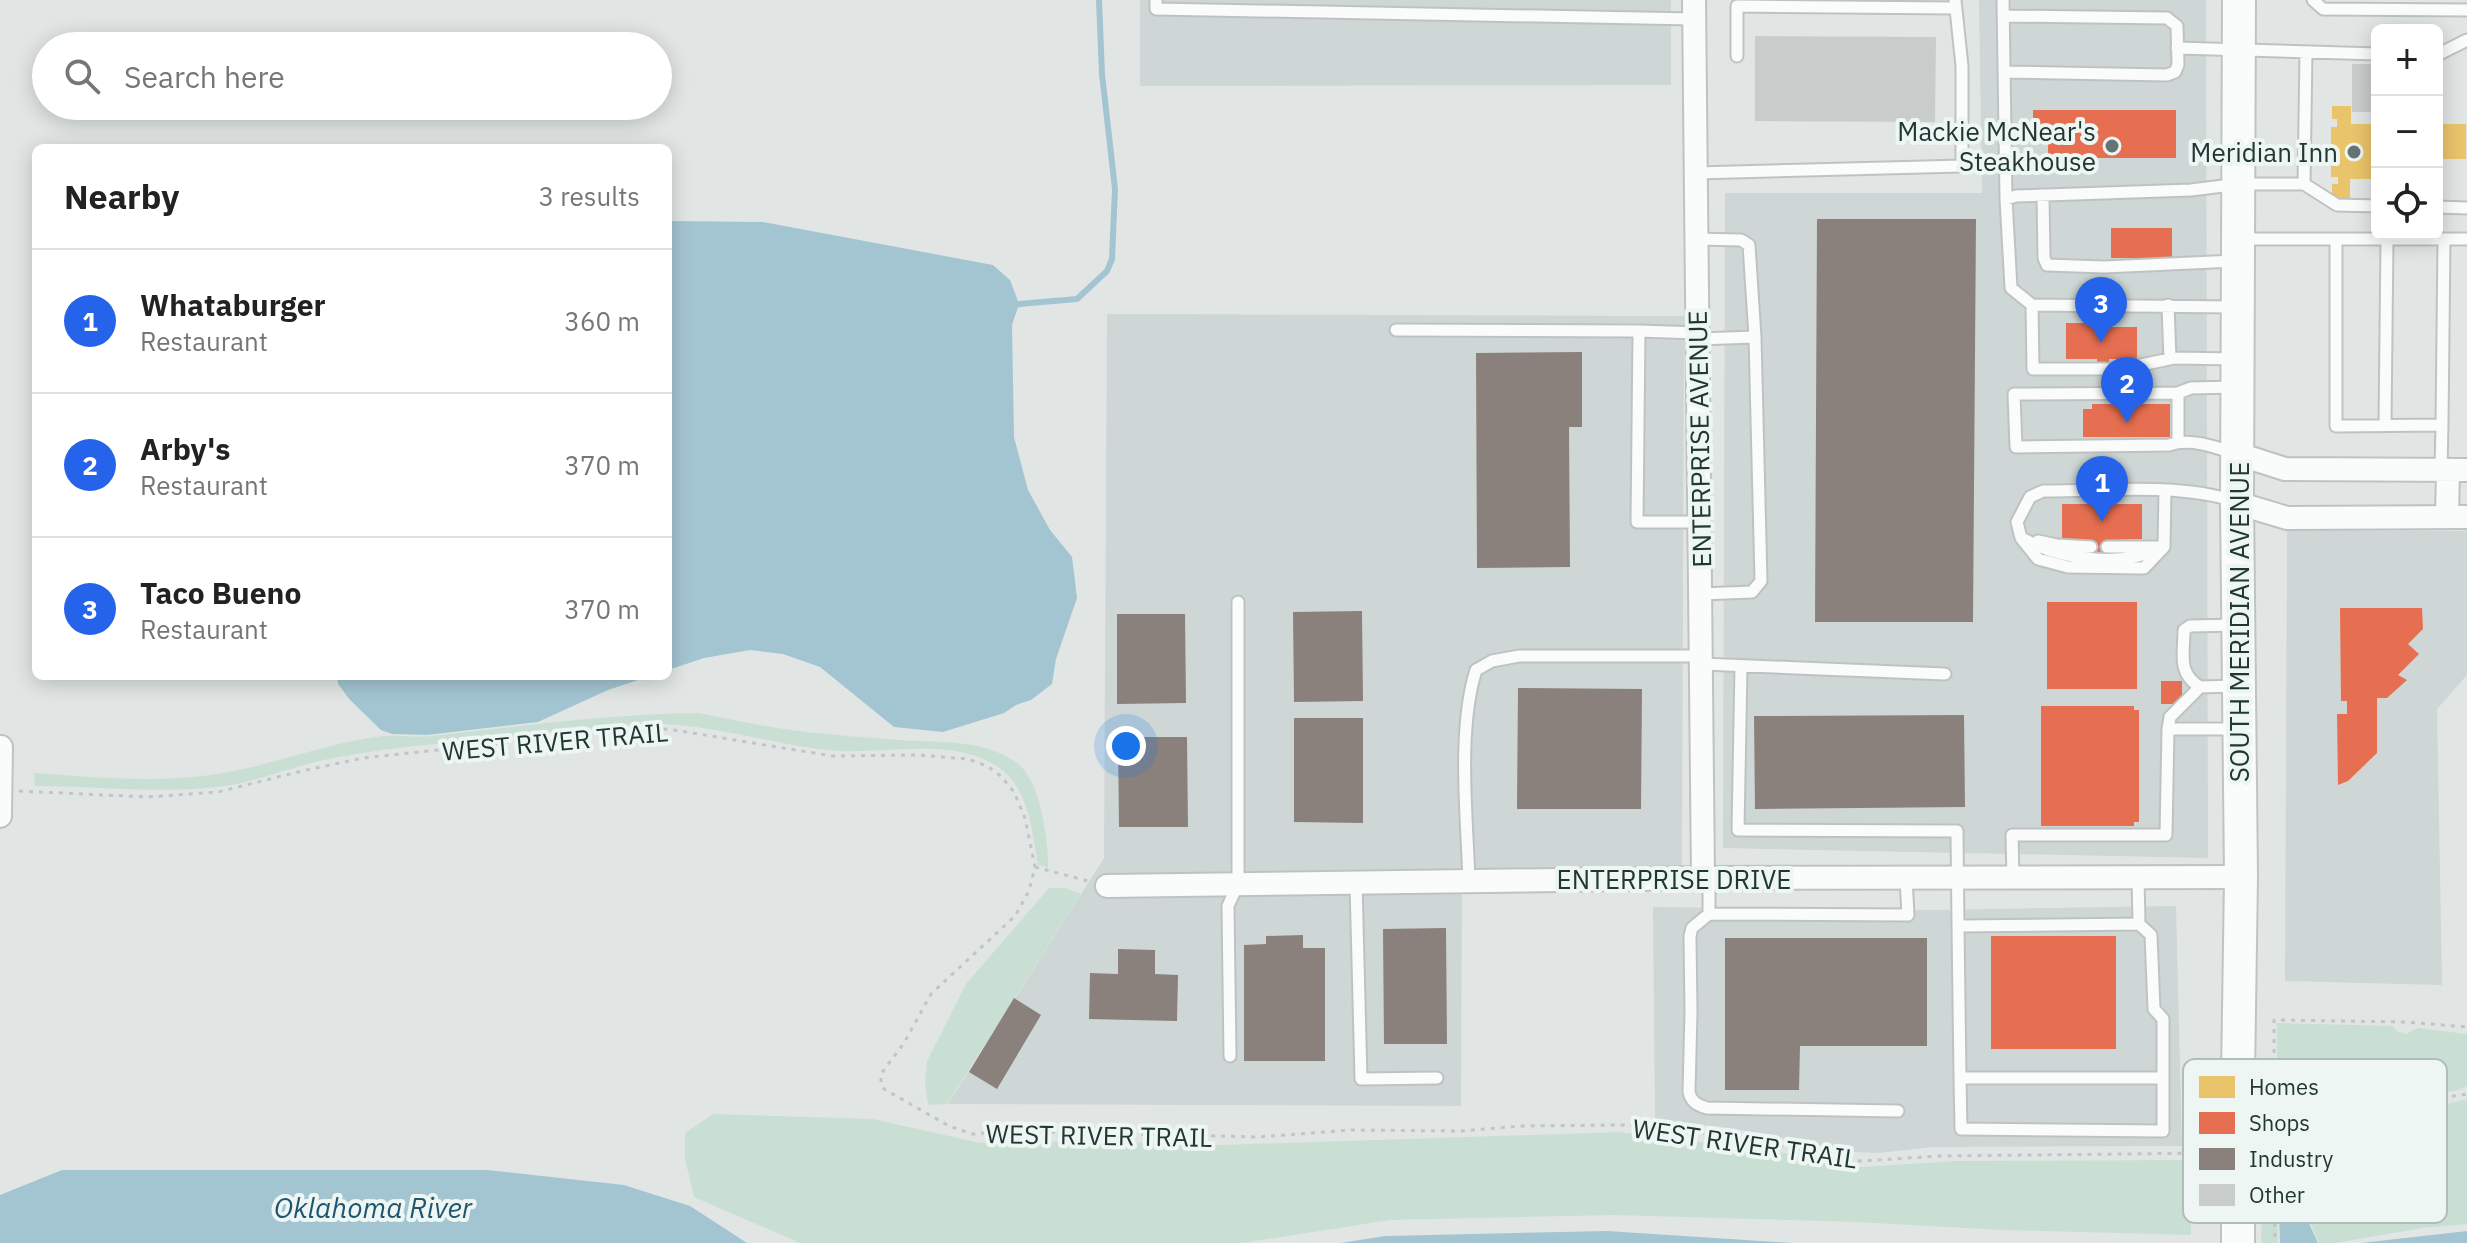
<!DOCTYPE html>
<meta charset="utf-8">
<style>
body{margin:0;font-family:"IBM Plex Sans",sans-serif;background:#f6f6f6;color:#222}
.controls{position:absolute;right:24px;top:24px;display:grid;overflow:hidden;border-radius:12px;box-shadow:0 4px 20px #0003}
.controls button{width:72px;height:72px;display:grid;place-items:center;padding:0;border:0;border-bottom:2px solid #e0e0e0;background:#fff;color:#222;font:40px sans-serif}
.you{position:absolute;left:1126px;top:746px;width:28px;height:28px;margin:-20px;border:6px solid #fff;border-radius:50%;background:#1a73e8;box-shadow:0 0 0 12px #1a73e833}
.badge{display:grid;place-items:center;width:52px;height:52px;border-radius:50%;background:#2563eb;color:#fff;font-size:26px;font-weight:700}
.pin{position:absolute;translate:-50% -66px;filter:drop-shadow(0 2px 4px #0008)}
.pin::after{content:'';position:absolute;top:42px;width:28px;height:24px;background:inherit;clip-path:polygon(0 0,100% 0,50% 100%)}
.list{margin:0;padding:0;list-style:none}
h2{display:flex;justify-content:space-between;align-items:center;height:104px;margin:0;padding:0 32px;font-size:34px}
h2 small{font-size:26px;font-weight:400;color:#767676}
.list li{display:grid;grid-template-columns:52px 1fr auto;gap:24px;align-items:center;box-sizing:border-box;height:144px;padding:0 32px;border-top:2px solid #e0e0e0}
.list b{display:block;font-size:30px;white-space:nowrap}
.list p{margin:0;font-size:26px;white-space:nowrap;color:#767676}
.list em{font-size:26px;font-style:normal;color:#767676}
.icon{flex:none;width:44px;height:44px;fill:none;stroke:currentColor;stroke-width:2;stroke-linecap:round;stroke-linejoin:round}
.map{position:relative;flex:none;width:2467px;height:1243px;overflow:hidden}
.search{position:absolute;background:#fff;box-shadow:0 4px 20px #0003;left:32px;top:32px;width:640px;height:88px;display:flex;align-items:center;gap:20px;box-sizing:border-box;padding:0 28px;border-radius:44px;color:#767676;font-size:30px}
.panel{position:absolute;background:#fff;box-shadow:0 4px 20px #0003;left:32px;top:144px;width:640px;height:536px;border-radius:12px}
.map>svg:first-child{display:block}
</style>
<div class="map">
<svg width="2467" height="1243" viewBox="0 0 2467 1243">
<rect width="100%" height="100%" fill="#e1e6e4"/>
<path fill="#ced7d5" d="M 1140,0 L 1671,0 L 1671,85 L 1140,86 Z
M 1979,0 L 2206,0 L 2208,858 L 1723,848 L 1725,193 L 1982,193 Z
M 1107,314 L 1684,316 L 1682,871 L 1462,870 L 1461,1106 L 948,1104 L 1104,858 Z
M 2287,530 L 2467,531 L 2467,675 L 2437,709 L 2442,985 L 2285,981 Z
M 2176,906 L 2182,1146 L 1934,1147 L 1878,1153 L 1852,1152 L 1730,1128 L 1655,1120 L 1653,907 L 1931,910 Z"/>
<path fill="#cadfd4" d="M 698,713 C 734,720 771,728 807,732 C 838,735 869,738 899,740 C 939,743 985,738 1018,764 C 1040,780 1049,842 1048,868 L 1038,865 C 1032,831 1029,788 998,767 C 953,737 889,754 838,751 C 772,746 707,721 641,724 C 594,727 548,733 502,738 C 446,743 389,747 334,758 C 294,765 257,783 217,787 C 156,794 96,786 35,786 L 34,773 C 93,777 152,783 211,775 C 269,767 324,743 383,736 C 399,734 415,738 431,736 C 520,726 608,714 698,713 Z
M 1049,888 L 1065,888 L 1081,894 L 947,1104 L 928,1105 L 925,1082 L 927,1061 L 966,984 Z
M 2277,1023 L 2393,1026 L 2397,1031 L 2406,1034 L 2418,1028 L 2467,1034 L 2467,1086 C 2449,1097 2426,1090 2406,1093 C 2362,1099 2323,1131 2281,1146 C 2281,1126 2287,1085 2277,1068 Z
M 2467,1099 L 2467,1224 L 2422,1228 L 2335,1243 L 2319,1243 L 2309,1220 L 2289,1208 L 2277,1213 L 2278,1243 L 2261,1243 L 2264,1163 L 2310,1152 L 2382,1112 L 2447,1104 Z
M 713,1114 L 873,1119 L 980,1143 L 1082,1141 L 1222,1145 L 1620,1132 L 1814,1157 L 1861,1167 L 1956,1161 L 2190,1160 L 2191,1235 L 2002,1230 L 1856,1222 L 1613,1215 L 1390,1220 L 1242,1243 L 800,1243 L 694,1197 L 685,1159 L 685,1133 Z"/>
<path fill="#a3c5d2" d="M 668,221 L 763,222 L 993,265 L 1010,280 L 1019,304 L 1012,325 L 1014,437 L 1028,490 L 1050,530 L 1072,557 L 1077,598 L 1056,659 L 1052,684 L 1031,700 L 1016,705 L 1004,713 L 943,732 L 894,727 L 820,667 L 783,654 L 750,650 L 704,658 L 668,670 Z
M 337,676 L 650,676 L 608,690 L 538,722 L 427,735 L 392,734 L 381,730 L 350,700 L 338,684 Z
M 62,1170 L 487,1170 L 624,1185 L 690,1206 L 747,1243 L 0,1243 L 0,1195 Z
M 2289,1211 L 2308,1221 L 2318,1243 L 2280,1243 L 2279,1214 Z
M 1607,1231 L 1793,1243 L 1341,1243 L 1385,1236 Z
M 2467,1231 L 2467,1243 L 2361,1243 Z"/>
<path fill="#e9c46a" d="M 2332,106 L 2351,106 L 2351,124 L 2377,124 L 2377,179 L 2350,179 L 2350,198 L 2332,198 L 2332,184 L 2338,184 L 2338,177 L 2331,177 L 2331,127 L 2337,127 L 2337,119 L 2332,119 Z
M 2437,124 L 2466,124 L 2466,159 L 2437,159 Z"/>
<path fill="#e76f51" d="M 2033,110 L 2176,110 L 2176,158 L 2048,158 L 2048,134 L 2033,134 Z
M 2111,228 L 2172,228 L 2172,258 L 2111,258 Z
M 2066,323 L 2105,323 L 2105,327 L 2137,327 L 2137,359 L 2109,359 L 2109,364 L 2097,364 L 2097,359 L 2066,359 Z
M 2092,404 L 2170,404 L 2170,437 L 2083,437 L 2083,409 L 2092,409 Z
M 2062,504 L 2142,504 L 2142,539 L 2106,540 L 2107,553 L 2091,553 L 2091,540 L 2062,540 Z
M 2047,602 L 2137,602 L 2137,689 L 2047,689 Z
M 2340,608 L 2422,608 L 2423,629 L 2408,644 L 2419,654 L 2398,675 L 2407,680 L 2387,698 L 2377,698 L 2377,753 L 2348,781 L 2338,785 L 2337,714 L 2347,714 L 2347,701 L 2341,701 Z
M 2161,681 L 2182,681 L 2182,704 L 2161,704 Z
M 2041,706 L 2134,706 L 2134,710 L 2139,710 L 2139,822 L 2134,822 L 2134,826 L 2041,826 Z
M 1991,936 L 2116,936 L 2116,1049 L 1991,1049 Z"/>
<path fill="#8a817c" d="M 1817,219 L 1976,219 L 1973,622 L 1815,622 Z
M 1582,352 L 1582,427 L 1569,427 L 1570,567 L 1477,568 L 1476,353 Z
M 1362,611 L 1363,701 L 1294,702 L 1293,612 Z
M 1117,614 L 1185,614 L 1186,703 L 1117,704 Z
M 1518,688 L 1642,689 L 1641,809 L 1517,809 Z
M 1964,715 L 1965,807 L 1755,809 L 1754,716 Z
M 1294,718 L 1363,718 L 1363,823 L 1294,822 Z
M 1118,737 L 1187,737 L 1188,827 L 1119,827 Z
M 1446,928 L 1447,1044 L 1384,1044 L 1383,929 Z
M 1303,935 L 1303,948 L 1325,948 L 1325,1061 L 1244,1061 L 1244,945 L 1266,944 L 1266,936 Z
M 1725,938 L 1927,938 L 1927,1046 L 1800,1046 L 1799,1090 L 1725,1090 Z
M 1118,949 L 1155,950 L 1155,974 L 1178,975 L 1177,1021 L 1089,1019 L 1090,973 L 1118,974 Z
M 1014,998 L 1041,1015 L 997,1089 L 969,1072 Z"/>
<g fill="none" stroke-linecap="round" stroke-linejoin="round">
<path stroke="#a3c5d2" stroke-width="6" d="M 1012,307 L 1019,304 L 1077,299 L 1107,271 L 1112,259 L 1115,189 L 1102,74 L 1099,0"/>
</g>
<path fill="#c8cdcc" d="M 1755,36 L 1936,37 L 1935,122 L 1755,121 Z
M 2352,64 L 2377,64 L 2377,112 L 2352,112 Z"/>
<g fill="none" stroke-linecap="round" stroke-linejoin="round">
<g stroke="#bec3c1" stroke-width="15">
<path id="service" d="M 1156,0 L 1156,9 L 1694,19
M 2003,0 L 2006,199
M 2313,0 L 2323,9 L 2467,10
M 2003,16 L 2167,18 L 2177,26 L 2178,65 L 2175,72 L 2167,75 L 2004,72
M 2177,48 L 2377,54
M 2437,55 L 2467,40
M 1737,56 L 1737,6 L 1955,8
M 1696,173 L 1962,166 L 1962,66 L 1955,0
M 2304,184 L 2306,52
M 2043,195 L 2044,258 L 2047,265 L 2104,267 L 2235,261
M 2437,207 L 2467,208
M 1697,239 L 1741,240 L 1749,245 L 1755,337
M 2239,239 L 2467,239
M 2336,239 L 2336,426 L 2442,425 L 2444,239
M 2032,305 L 2011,288 L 2006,199 L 2016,196 L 2191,190 L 2239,184 L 2304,184 L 2337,205 L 2377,206
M 2168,305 L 2170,359
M 2234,307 L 2032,305 L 2033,369 L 2122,369 L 2174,358 L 2237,359
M 1396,330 L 1639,331
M 1698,333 L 1639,331 L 1637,522 L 1700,522
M 1698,339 L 1755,337 L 1761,581 L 1752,592 L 1701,594
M 2178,393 L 2178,442
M 2385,425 L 2387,239
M 2233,453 C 2213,446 2190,438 2169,445 L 2016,447 L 2014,394 L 2178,393 L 2191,388 L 2235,387
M 2441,470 L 2442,425
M 2165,491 L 2164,547 L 2144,568 L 2068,567 L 2038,559 L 2021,538 L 2017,522 L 2030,497 L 2043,491 C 2098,491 2182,483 2233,501
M 2026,540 C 2061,559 2119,567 2156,550
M 2038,541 L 2057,545 L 2091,547
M 2107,547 L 2158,547
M 1702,664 L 1945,674
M 1741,667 L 1738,830 L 1957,831 L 1958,926 L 2139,924 L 2138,877
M 2200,687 C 2177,673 2184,654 2184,630 L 2190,626 L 2238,625
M 2168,729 L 2170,717 L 2200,687 L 2237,686
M 2013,878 L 2012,835 L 2166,835 L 2168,729 L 2237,729
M 1469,881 C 1467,818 1457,730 1476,670 L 1492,661 L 1519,656 L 1702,656
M 1356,883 L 1361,1079 L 1437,1078
M 1709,914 L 1709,878
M 1958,926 L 1960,1078 L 2163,1078 L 2163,1019 L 2154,1009 L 2151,935 L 2139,924
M 1230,1056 L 1228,906 L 1238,884 L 1238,602
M 1960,1078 L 1961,1129 L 2163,1131 L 2163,1078
M 1898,1111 L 1707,1108 C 1697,1105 1691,1102 1689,1092 L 1691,1012 L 1690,936 L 1692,928 L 1709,914 L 1908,915 L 1906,878"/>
</g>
<g stroke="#bec3c1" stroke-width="26">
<path id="minor" d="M 1694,0 L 1703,878
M 2238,454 L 2285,469 L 2467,470
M 2237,503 L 2287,518 L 2467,517
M 2447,517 L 2448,470
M 0,816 L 1,747
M 1107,886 L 1703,878 L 2241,877"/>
</g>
<g stroke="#bdc4c2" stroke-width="36">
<path id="secondary" d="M 2238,1077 L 2241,877 L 2237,503 L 2239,0"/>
</g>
<path stroke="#bfc6c5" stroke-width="3" stroke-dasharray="4 6" stroke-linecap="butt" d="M 19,791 L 147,797 L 218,792 L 302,771 L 363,758 L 605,732 L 668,729 L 832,756 L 918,755 L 968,759 L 987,766 L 1001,776 L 1014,792 L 1025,818 L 1035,867 L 1029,891 L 1015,916 L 931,994 L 904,1043 L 881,1074 L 881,1081 L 884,1089 L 949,1126 L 972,1134 L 1012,1131 L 1259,1137 L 1351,1130 L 1461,1131 L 1520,1126 L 1623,1125 L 1667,1128 L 1739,1138 L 1860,1161 L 1940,1156 L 2214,1153
M 1035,867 L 1088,881
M 2274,1083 L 2274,1020 L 2406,1022 L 2467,1027
M 2262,1151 L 2311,1143 L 2381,1107 L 2467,1094"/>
<use href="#service" stroke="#fafbfb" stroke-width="11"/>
<use href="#minor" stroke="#fafbfb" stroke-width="22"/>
<use href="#secondary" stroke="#fafbfb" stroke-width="32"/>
<g stroke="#bdc4c2" stroke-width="36" stroke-linecap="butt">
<path id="secondary-bridge" d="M 2238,1077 L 2238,1243"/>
</g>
<path stroke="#bfc6c5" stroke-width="3" stroke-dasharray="4 6" stroke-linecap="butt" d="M 2274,1083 L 2275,1243"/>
<use href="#secondary-bridge" stroke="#fafbfb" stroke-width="32"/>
</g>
<g fill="#647472" stroke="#eef6f3" stroke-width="3">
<circle cx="2112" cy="146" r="8"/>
<circle cx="2354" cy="152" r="8"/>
</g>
<g text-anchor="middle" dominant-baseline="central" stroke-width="8" stroke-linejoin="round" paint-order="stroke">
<g font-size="26" fill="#213734" stroke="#eef6f3" text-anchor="end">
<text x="2096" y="131">Mackie McNear's<tspan x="2096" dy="30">Steakhouse</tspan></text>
<text x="2338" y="152">Meridian Inn</text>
</g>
<g font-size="26" fill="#213734" stroke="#eef6f3">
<text transform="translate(1699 439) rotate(-91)">ENTERPRISE AVENUE</text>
<text transform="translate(2239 622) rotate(-90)">SOUTH MERIDIAN AVENUE</text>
<text transform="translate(555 741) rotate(-5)">WEST RIVER TRAIL</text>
<text x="1674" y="879">ENTERPRISE DRIVE</text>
<text transform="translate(1099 1135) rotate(1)">WEST RIVER TRAIL</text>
<text transform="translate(1745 1143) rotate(8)">WEST RIVER TRAIL</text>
</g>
<g font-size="28" font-style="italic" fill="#1f566f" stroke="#eef6f3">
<text x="373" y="1207">Oklahoma River</text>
</g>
</g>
<rect x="2183" y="1059" width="264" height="164" rx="12" fill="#eef6f3" stroke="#b0bdba" stroke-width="2"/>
<rect x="2199" y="1076" width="36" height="22" fill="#e9c46a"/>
<rect x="2199" y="1112" width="36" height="22" fill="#e76f51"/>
<rect x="2199" y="1148" width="36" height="22" fill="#8a817c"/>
<rect x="2199" y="1184" width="36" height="22" fill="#c8cdcc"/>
<g font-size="22" fill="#213734">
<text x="2249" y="1095">Homes</text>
<text x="2249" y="1131">Shops</text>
<text x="2249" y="1167">Industry</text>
<text x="2249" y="1203">Other</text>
</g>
</svg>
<div class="controls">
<button>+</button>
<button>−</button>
<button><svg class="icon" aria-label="locate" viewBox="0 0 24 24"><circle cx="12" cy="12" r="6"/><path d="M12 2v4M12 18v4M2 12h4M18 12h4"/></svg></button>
</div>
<div class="you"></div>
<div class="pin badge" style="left:2102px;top:522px">1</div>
<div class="pin badge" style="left:2127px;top:423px">2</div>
<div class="pin badge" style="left:2101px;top:343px">3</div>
<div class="search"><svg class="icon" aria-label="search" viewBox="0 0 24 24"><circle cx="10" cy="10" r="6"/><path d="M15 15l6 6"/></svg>Search here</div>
<section class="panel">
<h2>Nearby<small>3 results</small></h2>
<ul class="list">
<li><span class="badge">1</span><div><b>Whataburger</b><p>Restaurant</p></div><em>360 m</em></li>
<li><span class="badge">2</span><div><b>Arby's</b><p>Restaurant</p></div><em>370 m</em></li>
<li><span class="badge">3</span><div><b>Taco Bueno</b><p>Restaurant</p></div><em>370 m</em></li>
</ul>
</section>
</div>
